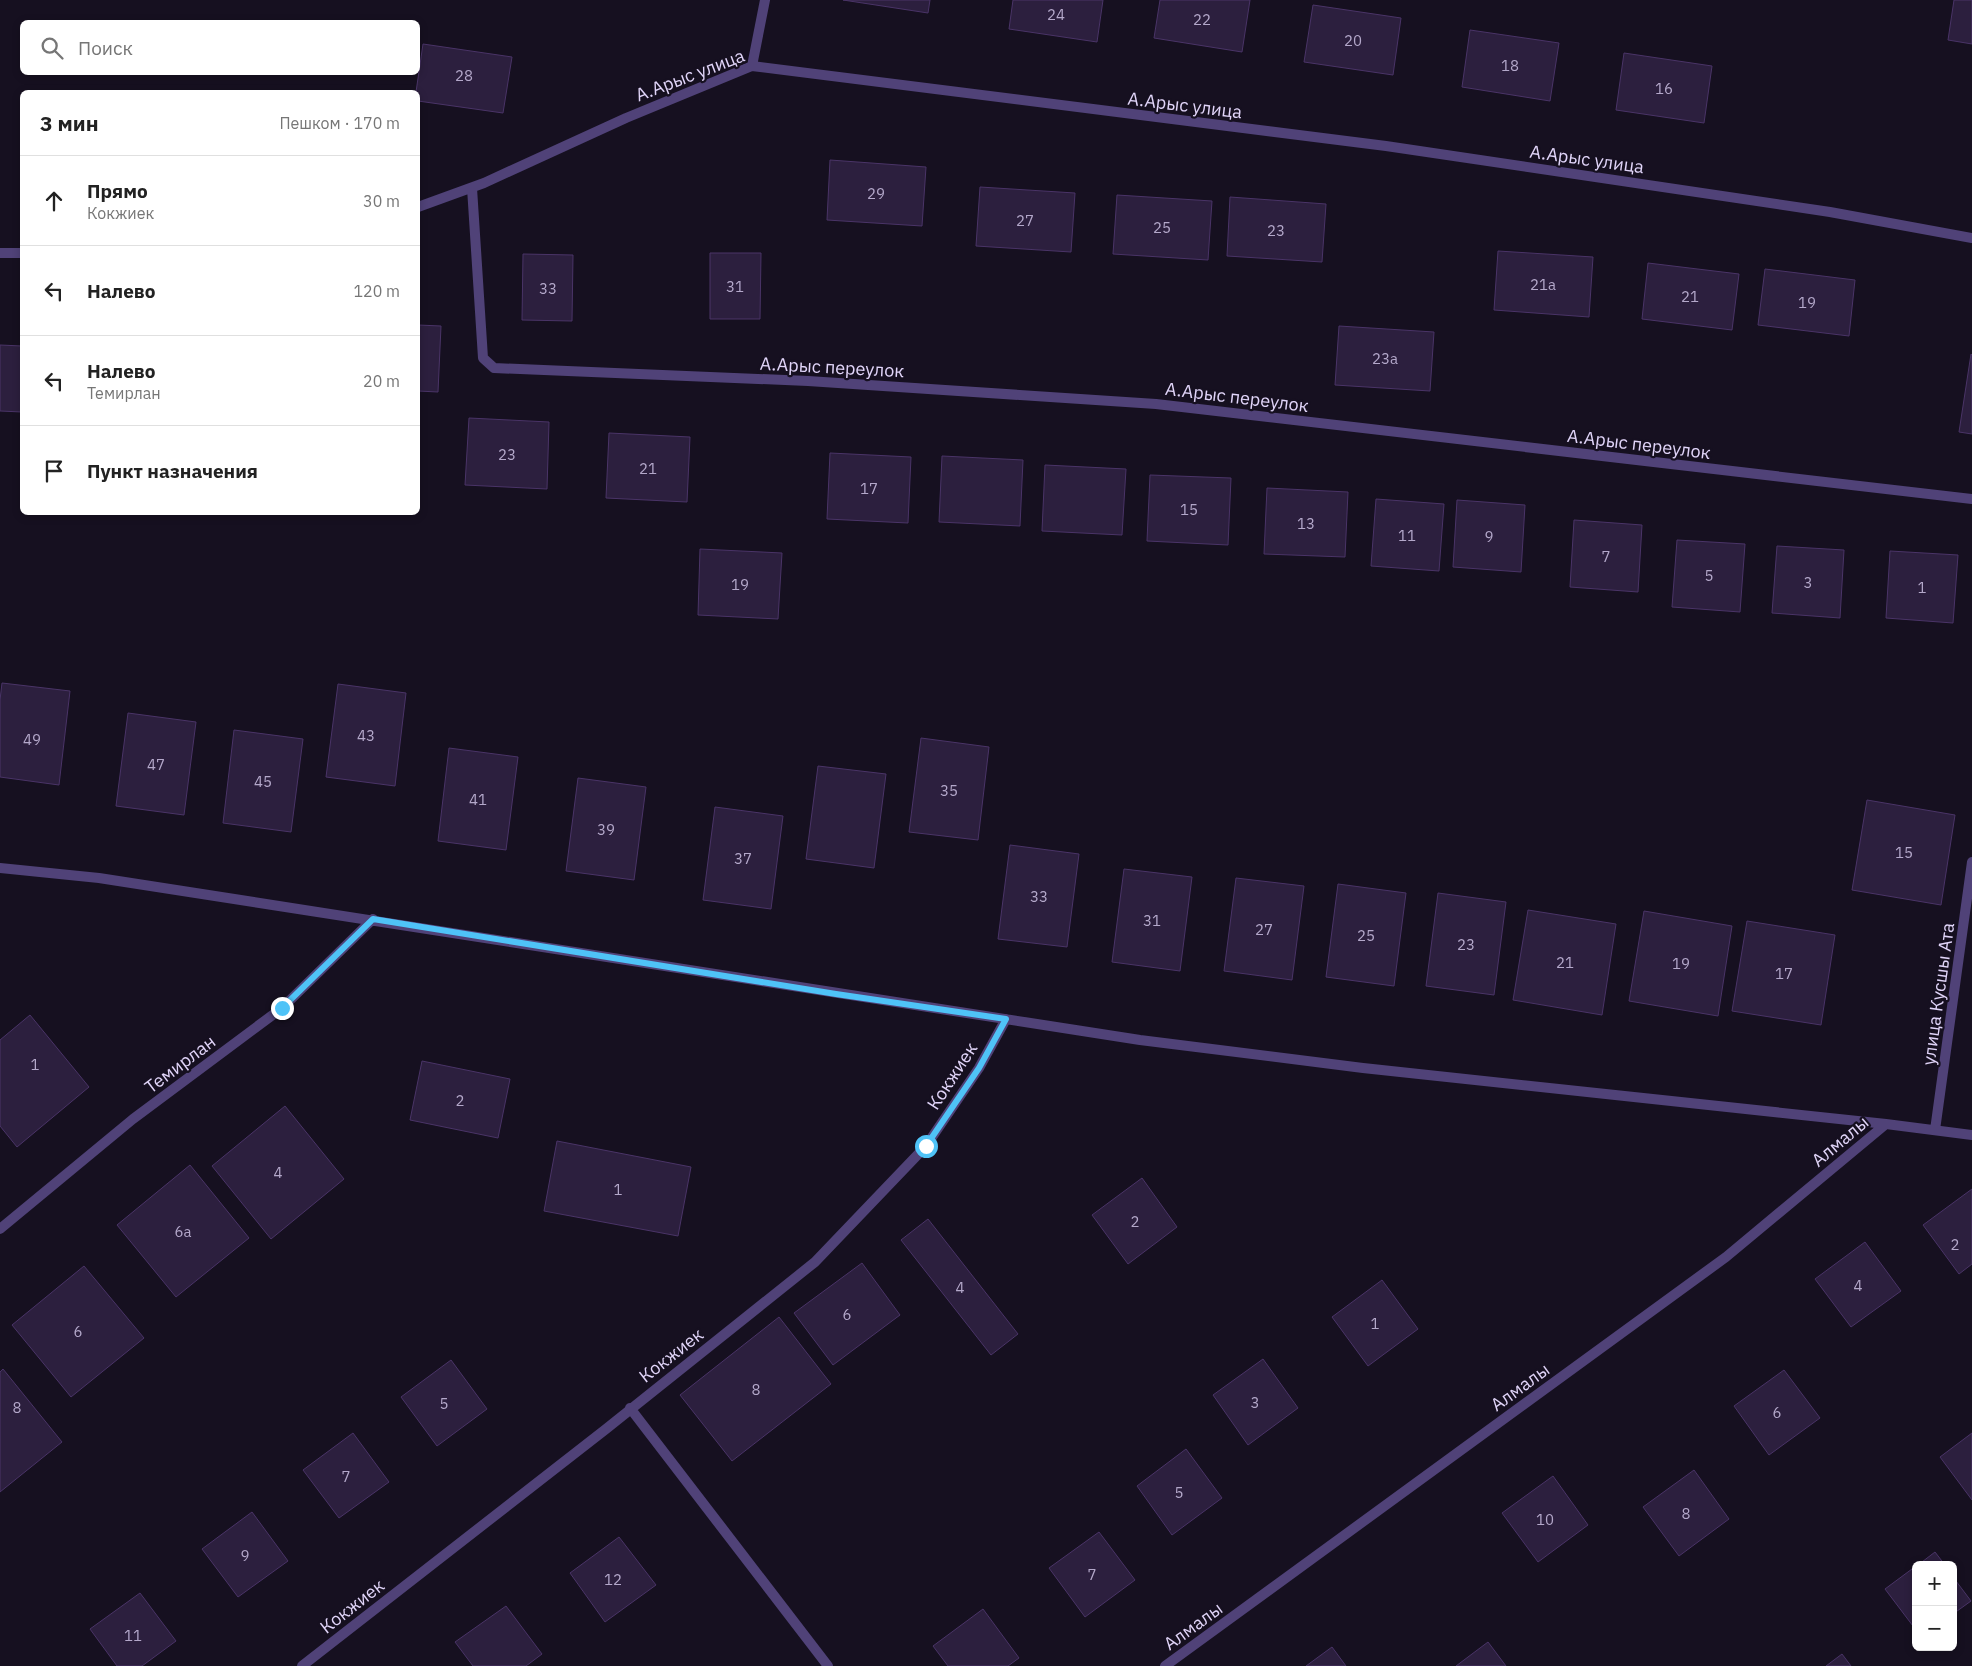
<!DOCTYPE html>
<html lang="ru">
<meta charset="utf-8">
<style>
body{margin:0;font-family:"IBM Plex Sans",sans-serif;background:#f2f2f2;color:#222}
.controls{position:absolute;right:15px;bottom:15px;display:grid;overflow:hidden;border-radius:8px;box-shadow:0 2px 8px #0003}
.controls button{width:45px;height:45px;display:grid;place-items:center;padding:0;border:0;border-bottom:1px solid #e0e0e0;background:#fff;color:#222;font:25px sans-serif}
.stop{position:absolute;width:15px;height:15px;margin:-11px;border:4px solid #4fc3f7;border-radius:50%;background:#fff}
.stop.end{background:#4fc3f7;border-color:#fff;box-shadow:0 1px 5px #0008}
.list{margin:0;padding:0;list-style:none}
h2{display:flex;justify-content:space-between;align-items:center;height:65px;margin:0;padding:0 20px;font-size:21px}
h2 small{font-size:16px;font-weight:400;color:#767676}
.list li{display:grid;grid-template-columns:32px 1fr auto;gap:15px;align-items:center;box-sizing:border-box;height:90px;padding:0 20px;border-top:1px solid #e0e0e0}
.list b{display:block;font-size:19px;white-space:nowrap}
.list p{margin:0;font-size:16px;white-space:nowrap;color:#767676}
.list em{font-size:16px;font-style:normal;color:#767676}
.icon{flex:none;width:28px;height:28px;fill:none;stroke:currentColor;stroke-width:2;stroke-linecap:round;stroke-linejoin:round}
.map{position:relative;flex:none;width:1972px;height:1666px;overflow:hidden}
.search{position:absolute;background:#fff;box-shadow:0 2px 8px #0003;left:20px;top:20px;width:400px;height:55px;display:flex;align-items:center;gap:12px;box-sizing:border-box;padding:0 18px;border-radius:8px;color:#767676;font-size:19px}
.panel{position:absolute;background:#fff;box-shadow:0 2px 8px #0003;left:20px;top:90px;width:400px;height:425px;border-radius:8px}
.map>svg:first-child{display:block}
</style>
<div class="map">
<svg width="1972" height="1666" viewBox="0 0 1972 1666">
<rect width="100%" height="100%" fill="#161020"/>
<path fill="#2c1f3e" stroke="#4a3467" d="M 843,0 L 930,0 L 928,13 Z
M 1013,0 L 1103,0 L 1097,42 L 1009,29 Z
M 1160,0 L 1250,0 L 1242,52 L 1154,38 Z
M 1954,0 L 1972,0 L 1972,44 L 1948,40 Z
M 1313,5 L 1401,18 L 1393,75 L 1304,62 Z
M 1470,30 L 1559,43 L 1550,101 L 1462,87 Z
M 423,44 L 512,57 L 503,113 L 418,101 L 416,92 Z
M 1624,53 L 1712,66 L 1704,123 L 1616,110 Z
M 830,160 L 926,167 L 922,226 L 827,220 Z
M 980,187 L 1075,193 L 1071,252 L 976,246 Z
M 1117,195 L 1212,201 L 1208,260 L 1113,254 Z
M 1230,197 L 1326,204 L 1322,262 L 1227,256 Z
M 1498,251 L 1593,257 L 1589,317 L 1494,310 Z
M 710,253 L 761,253 L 760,319 L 710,319 Z
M 523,254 L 573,255 L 572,321 L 522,320 Z
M 1648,263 L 1739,274 L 1732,330 L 1642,319 Z
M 1765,269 L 1855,280 L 1849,336 L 1758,325 Z
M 418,325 L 441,326 L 438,392 L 418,391 Z
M 1339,326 L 1434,332 L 1430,391 L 1335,385 Z
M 0,345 L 22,346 L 22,412 L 0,411 Z
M 1971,354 L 1972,355 L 1972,434 L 1959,432 Z
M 469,418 L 549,422 L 547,489 L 465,485 Z
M 609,433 L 690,437 L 687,502 L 606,498 Z
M 830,453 L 911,457 L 908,523 L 827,519 Z
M 942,456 L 1023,460 L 1020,526 L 939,522 Z
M 1045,465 L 1126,469 L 1122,535 L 1042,531 Z
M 1150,475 L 1231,478 L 1228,545 L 1147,541 Z
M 1267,488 L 1348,492 L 1345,557 L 1264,554 Z
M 1376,499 L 1444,504 L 1439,571 L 1371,566 Z
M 1457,500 L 1525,505 L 1521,572 L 1453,567 Z
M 1574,520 L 1642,525 L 1638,592 L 1570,587 Z
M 1677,540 L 1745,544 L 1740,612 L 1672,607 Z
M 1777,546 L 1844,550 L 1840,618 L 1772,613 Z
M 700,549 L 782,553 L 778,619 L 698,615 Z
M 1890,551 L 1958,555 L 1953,623 L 1886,618 Z
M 2,683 L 70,691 L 59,785 L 0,777 L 0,700 Z
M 338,684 L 406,693 L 395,786 L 326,777 Z
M 128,713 L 196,722 L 184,815 L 116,806 Z
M 234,730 L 303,739 L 291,832 L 223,823 Z
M 921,738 L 989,747 L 978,840 L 909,832 Z
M 449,748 L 518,757 L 506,850 L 438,841 Z
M 818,766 L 886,774 L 874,868 L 806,859 Z
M 578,778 L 646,787 L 634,880 L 566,871 Z
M 1867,800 L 1955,815 L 1941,905 L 1852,890 Z
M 715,807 L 783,816 L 771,909 L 703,900 Z
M 1010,845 L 1079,854 L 1067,947 L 998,939 Z
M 1124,869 L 1192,877 L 1180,971 L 1112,962 Z
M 1236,878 L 1304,886 L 1292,980 L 1224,971 Z
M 1338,884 L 1406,893 L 1394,986 L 1326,977 Z
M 1438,893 L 1506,902 L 1494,995 L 1426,986 Z
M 1528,910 L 1616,924 L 1602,1015 L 1513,1000 Z
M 1644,911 L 1732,926 L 1718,1016 L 1629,1001 Z
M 1747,921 L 1835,935 L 1821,1025 L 1732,1011 Z
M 30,1015 L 89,1087 L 17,1147 L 0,1126 L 0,1040 Z
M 422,1061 L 510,1079 L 498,1138 L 410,1120 Z
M 285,1106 L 344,1179 L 271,1239 L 212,1166 Z
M 557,1141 L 691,1167 L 678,1236 L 544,1211 Z
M 190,1165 L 249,1238 L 176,1297 L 117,1225 Z
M 1142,1178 L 1177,1227 L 1128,1264 L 1092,1215 Z
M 1972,1189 L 1972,1264 L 1959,1274 L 1923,1225 Z
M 928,1219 L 1018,1334 L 991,1355 L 901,1240 Z
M 1865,1242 L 1901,1291 L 1851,1327 L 1815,1279 Z
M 862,1263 L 900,1315 L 833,1365 L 794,1313 Z
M 84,1266 L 144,1338 L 71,1397 L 12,1325 Z
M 1382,1280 L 1418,1329 L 1368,1366 L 1332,1317 Z
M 779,1317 L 831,1384 L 732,1461 L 680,1395 Z
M 1263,1359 L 1298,1408 L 1248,1445 L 1213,1395 Z
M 451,1360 L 487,1409 L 437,1446 L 401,1397 Z
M 3,1369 L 62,1442 L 0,1492 L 0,1372 Z
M 1784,1370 L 1820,1418 L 1769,1455 L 1734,1406 Z
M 353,1433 L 389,1482 L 339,1518 L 303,1470 Z
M 1972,1433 L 1972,1500 L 1940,1457 Z
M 1186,1449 L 1222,1498 L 1172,1535 L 1137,1486 Z
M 1694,1470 L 1729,1519 L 1679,1556 L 1643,1507 Z
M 1553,1476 L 1588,1525 L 1538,1562 L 1502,1513 Z
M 252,1512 L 288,1561 L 238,1597 L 202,1549 Z
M 1099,1532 L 1135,1580 L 1085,1617 L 1049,1568 Z
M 619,1537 L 656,1585 L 605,1622 L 570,1573 Z
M 1935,1552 L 1945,1565 L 1918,1565 Z
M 1916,1566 L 1916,1630 L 1885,1589 Z
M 1953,1577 L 1971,1601 L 1953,1614 Z
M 140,1593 L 176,1641 L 142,1666 L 117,1666 L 90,1629 Z
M 506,1606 L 542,1654 L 526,1666 L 473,1666 L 455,1642 Z
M 983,1609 L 1019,1658 L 1008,1666 L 948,1666 L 933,1646 Z
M 1488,1642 L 1506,1666 L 1456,1666 Z
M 1332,1647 L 1346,1666 L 1306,1666 Z
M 1842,1654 L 1851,1666 L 1826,1666 Z"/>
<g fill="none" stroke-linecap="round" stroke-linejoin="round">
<path stroke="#504278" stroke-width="10" d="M 752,66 L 765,0
M 472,188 L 483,358 L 494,368 L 808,381 L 1156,404 L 1972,499
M 418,207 L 484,183 L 626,118 L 752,66 L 1386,146 L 1830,212 L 1972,238
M 0,253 L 22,253
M 0,868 L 99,878 L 1140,1040 L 1363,1068 L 1886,1124 L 1972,1135
M 1935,1130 L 1972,862
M 0,1229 L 133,1119 L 282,1008 L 373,919
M 630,1408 L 828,1666
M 302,1666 L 606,1429 L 815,1262 L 926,1146 L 979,1068 L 1006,1019
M 1165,1666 L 1726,1257 L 1886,1124"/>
</g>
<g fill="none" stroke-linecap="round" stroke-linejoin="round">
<path stroke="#4fc3f7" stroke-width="6" d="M 282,1008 L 373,919 L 836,994 L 1006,1019 L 979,1068 L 926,1146"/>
</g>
<g text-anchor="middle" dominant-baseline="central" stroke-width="4.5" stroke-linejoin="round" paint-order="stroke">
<g font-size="15" fill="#b4a8ca">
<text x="1056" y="14">24</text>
<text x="1202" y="19">22</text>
<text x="1353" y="40">20</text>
<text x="1510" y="65">18</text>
<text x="464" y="75">28</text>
<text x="1664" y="88">16</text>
<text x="876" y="193">29</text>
<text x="1025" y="220">27</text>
<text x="1162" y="227">25</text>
<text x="1276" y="230">23</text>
<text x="1543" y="284">21а</text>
<text x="735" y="286">31</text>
<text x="548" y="288">33</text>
<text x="1690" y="296">21</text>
<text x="1807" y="302">19</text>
<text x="1385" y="358">23а</text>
<text x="507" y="454">23</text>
<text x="648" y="468">21</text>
<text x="869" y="488">17</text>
<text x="1189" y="509">15</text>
<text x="1306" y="523">13</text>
<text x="1407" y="535">11</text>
<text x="1489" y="536">9</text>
<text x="1606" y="556">7</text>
<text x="1709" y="575">5</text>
<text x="1808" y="582">3</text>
<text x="740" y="584">19</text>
<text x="1922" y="587">1</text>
<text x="366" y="735">43</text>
<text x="32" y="739">49</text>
<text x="156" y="764">47</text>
<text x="263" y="781">45</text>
<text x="949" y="790">35</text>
<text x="478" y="799">41</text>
<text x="606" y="829">39</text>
<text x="1904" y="852">15</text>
<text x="743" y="858">37</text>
<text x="1039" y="896">33</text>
<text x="1152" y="920">31</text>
<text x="1264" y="929">27</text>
<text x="1366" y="935">25</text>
<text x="1466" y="944">23</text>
<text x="1565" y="962">21</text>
<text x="1681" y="963">19</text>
<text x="1784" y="973">17</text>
<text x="35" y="1064">1</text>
<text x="460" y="1100">2</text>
<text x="278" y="1172">4</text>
<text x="618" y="1189">1</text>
<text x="1135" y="1221">2</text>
<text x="183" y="1231">6а</text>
<text x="1955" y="1244">2</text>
<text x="1858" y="1285">4</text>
<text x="960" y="1287">4</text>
<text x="847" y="1314">6</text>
<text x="1375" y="1323">1</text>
<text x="78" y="1331">6</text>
<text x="756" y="1389">8</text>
<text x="1255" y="1402">3</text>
<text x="444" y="1403">5</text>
<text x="17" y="1407">8</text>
<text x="1777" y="1412">6</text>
<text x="346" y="1476">7</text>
<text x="1179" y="1492">5</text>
<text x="1686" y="1513">8</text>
<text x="1545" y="1519">10</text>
<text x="245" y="1555">9</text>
<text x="1092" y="1574">7</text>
<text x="613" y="1579">12</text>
<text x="133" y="1635">11</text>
</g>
<g font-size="18" fill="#e1d5f9" stroke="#161020">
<text transform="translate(690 75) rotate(-21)">А.Арыс улица</text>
<text transform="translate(1185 105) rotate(7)">А.Арыс улица</text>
<text transform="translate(1587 159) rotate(8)">А.Арыс улица</text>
<text transform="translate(832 367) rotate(3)">А.Арыс переулок</text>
<text transform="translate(1237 397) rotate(7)">А.Арыс переулок</text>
<text transform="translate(1639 444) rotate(7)">А.Арыс переулок</text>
<text transform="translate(1938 994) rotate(-82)">улица Кусшы Ата</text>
<text transform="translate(180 1064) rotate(-37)">Темирлан</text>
<text transform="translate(952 1076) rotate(-57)">Кокжиек</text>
<text transform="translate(1840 1141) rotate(-40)">Алмалы</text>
<text transform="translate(671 1355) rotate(-38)">Кокжиек</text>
<text transform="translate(1520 1387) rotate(-36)">Алмалы</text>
<text transform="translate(352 1606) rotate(-38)">Кокжиек</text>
<text transform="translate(1193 1626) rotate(-36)">Алмалы</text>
</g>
</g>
</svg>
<div class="controls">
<button>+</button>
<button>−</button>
</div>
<div class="stop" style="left:926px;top:1146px"></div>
<div class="stop end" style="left:282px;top:1008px"></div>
<div class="search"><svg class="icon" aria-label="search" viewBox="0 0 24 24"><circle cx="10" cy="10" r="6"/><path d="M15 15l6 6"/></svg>Поиск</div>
<section class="panel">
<h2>3 мин<small>Пешком · 170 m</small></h2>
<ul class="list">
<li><svg class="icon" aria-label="ahead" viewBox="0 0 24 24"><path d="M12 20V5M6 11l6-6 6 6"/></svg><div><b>Прямо</b><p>Кокжиек</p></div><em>30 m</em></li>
<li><svg class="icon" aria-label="left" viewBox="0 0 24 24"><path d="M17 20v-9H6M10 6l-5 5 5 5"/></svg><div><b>Налево</b></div><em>120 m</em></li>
<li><svg class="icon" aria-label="left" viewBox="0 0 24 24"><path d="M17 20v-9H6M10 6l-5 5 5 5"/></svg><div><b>Налево</b><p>Темирлан</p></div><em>20 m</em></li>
<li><svg class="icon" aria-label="arrive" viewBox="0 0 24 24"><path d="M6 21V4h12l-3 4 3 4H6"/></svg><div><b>Пункт назначения</b></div></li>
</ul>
</section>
</div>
